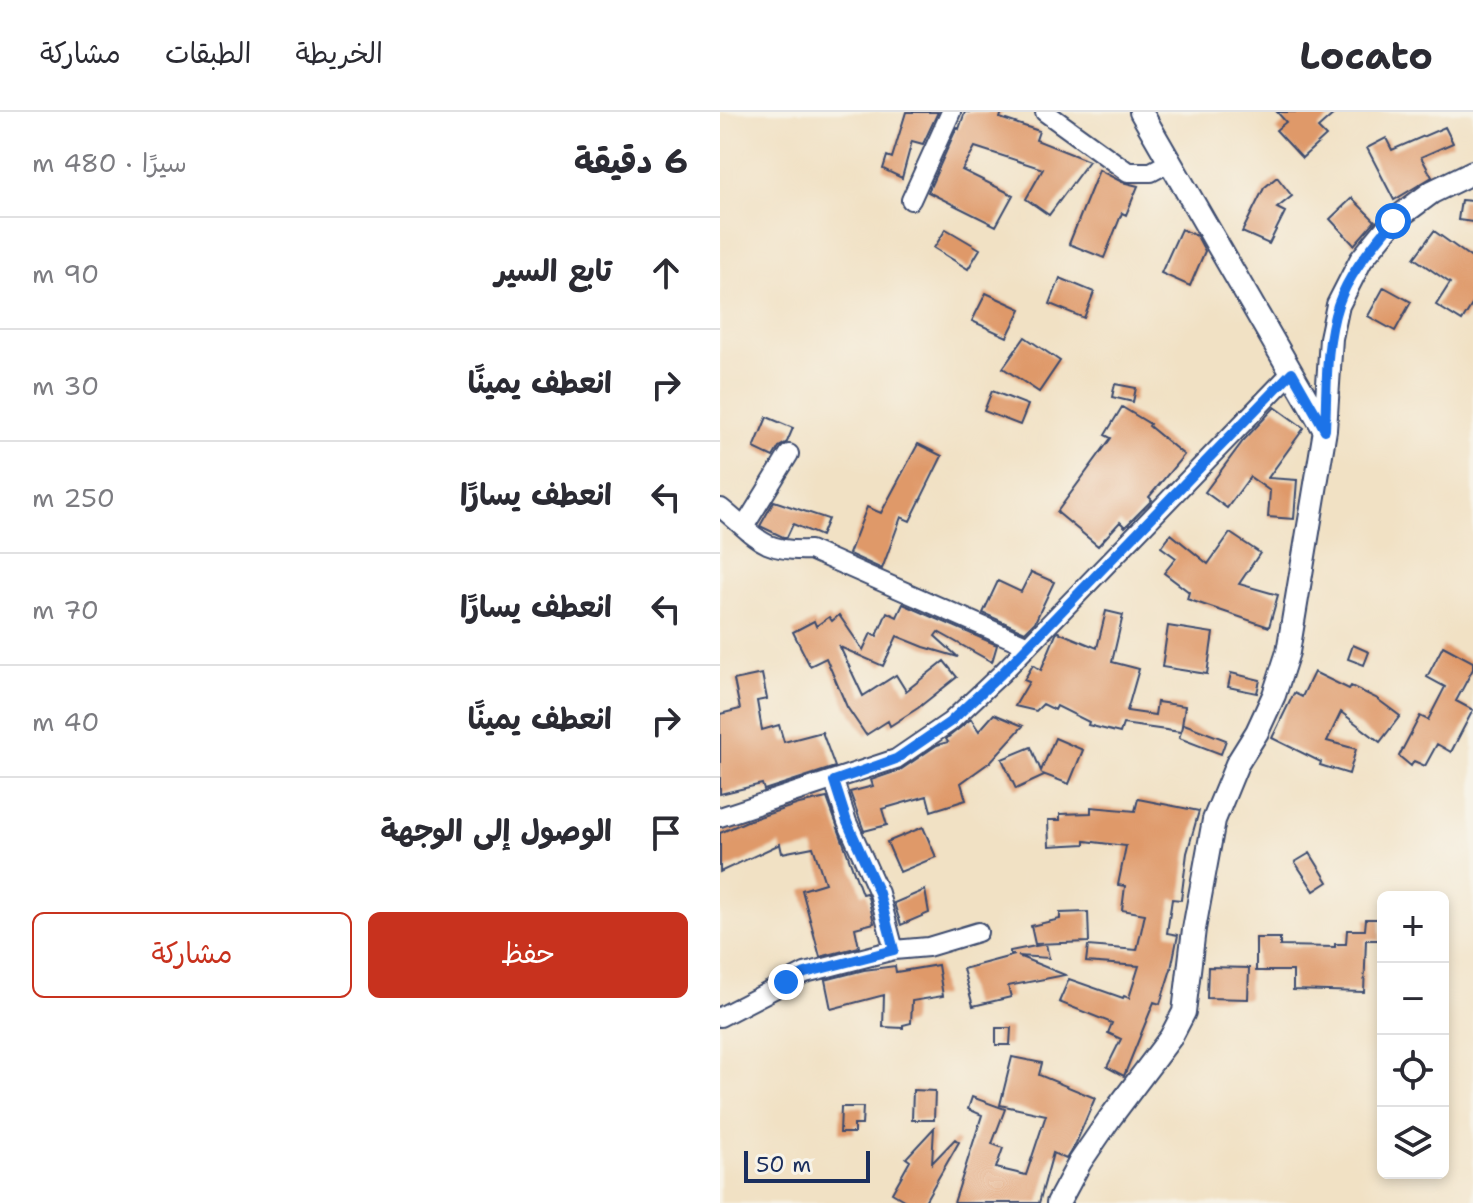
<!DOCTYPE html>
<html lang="ar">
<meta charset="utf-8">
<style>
body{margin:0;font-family:"Shantell Sans","Playpen Sans Arabic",sans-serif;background:#f2f2f3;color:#2b2b33;direction:rtl}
.controls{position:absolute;right:24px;bottom:24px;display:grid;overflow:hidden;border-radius:12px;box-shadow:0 4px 12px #0003}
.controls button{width:72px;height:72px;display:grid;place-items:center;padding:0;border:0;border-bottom:2px solid #e1e1e2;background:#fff;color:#2b2b33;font:40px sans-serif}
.scale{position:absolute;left:24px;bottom:20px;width:126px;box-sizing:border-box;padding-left:8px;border:4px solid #1b2f5e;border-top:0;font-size:22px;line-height:28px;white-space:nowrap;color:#1b2f5e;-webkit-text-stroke:6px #f7f3e8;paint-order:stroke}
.stop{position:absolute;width:24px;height:24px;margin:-18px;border:6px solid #1a73e8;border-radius:50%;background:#fff}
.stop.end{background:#1a73e8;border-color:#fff;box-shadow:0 2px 8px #0008}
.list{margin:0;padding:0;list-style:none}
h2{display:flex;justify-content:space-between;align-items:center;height:104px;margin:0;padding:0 32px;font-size:34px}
h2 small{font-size:26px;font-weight:400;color:#7c7c81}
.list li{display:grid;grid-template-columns:52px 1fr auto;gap:24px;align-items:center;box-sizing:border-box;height:112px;padding:0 32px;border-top:2px solid #e1e1e2}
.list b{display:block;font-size:30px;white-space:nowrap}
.list em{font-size:26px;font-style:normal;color:#7c7c81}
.actions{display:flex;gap:16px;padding:24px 32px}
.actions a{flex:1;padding:18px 0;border:2px solid #c8321e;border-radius:12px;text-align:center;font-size:28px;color:#c8321e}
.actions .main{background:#c8321e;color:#fff}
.icon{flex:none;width:44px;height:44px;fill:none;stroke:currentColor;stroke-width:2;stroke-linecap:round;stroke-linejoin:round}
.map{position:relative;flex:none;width:753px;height:1091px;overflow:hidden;direction:ltr}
header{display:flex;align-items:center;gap:48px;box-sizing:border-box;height:112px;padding:0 40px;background:#fff;border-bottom:2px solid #e1e1e2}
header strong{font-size:38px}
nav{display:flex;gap:44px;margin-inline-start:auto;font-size:28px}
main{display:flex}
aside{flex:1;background:#fff}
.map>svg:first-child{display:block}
</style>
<header>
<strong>Locato</strong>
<nav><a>الخريطة</a><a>الطبقات</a><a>مشاركة</a></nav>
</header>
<main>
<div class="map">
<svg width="753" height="1091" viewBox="0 0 753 1091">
<rect width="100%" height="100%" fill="#f7f3e8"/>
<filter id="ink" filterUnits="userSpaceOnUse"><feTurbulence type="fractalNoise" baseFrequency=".0125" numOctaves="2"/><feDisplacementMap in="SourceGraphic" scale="16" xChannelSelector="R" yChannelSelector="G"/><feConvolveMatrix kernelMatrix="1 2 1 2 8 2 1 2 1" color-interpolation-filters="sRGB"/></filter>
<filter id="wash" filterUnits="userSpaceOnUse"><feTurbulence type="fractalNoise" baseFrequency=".006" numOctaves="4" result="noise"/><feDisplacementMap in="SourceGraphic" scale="32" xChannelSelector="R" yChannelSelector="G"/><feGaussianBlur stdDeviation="1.8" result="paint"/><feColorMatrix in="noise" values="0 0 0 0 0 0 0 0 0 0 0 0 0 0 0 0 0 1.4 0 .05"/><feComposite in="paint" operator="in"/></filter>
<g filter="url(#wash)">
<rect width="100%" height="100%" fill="#f1e1c4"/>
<g id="blocks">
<path fill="#df9969" d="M 186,0 L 218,0 L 203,32 L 192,29 L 182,66 L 163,57 L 167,44 L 172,46 Z
M 245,0 L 282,0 L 280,6 L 319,19 L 316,28 L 369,49 L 329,103 L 306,87 L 323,57 L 255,35 L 242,58 L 293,83 L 276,114 L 208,80 L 237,15 L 239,17 Z
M 557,0 L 616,0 L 598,16 L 606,24 L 582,46 L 556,18 L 566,10 Z
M 725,15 L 733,31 L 701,45 L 712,65 L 674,88 L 647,36 L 666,26 L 672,38 Z
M 379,58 L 402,70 L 418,74 L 406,103 L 402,101 L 384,146 L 349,132 Z
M 557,65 L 572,84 L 557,96 L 565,100 L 549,132 L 522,120 L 544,76 Z
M 632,86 L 655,109 L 634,133 L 610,107 Z
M 741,88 L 753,89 L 753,110 L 738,108 Z
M 226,117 L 260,137 L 248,157 L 214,136 Z
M 461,117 L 477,124 L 485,139 L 470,174 L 441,161 Z
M 714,119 L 753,147 L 753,191 L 742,209 L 716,193 L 730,171 L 694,146 Z
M 340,166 L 374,180 L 364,206 L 330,192 Z
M 664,175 L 691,190 L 675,219 L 648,204 Z
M 266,181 L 301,197 L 287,225 L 252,209 Z
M 305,225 L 340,249 L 319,280 L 283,256 Z
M 395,272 L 416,276 L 413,290 L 392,285 Z
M 272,279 L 308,293 L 300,313 L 264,299 Z
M 402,295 L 430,312 L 429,314 L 464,343 L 429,385 L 432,388 L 405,415 L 400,410 L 378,434 L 337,400 L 391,326 L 385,323 Z
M 555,295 L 584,316 L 548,366 L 577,368 L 574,407 L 548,405 L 550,379 L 530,365 L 507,396 L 485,380 L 523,329 Z
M 47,305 L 73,316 L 67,330 L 59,335 L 53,345 L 34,336 Z
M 198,332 L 222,344 L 190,409 L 181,405 L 162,457 L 129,442 L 147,395 L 161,401 Z
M 54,389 L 108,407 L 101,424 L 73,412 L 67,425 L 63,425 L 40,414 Z
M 510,421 L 540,441 L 519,472 L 558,483 L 549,515 L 467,487 L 469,480 L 444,461 L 456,446 L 441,435 L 451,422 L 488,452 Z
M 311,460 L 334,470 L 315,510 L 305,520 L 263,501 L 278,469 L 301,480 Z
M 183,492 L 277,533 L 272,550 L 218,520 L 215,524 L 238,545 L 204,535 L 177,524 L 163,554 L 120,535 L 143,584 L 176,563 L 186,579 L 224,549 L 237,565 L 198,596 L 170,614 L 168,609 L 146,623 L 127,595 L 106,546 L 90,554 L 73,520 L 94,509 L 96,514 L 109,505 L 112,509 L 119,503 L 143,538 L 151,521 L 157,524 L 167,500 L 177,505 Z
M 386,499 L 403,503 L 392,550 L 419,557 L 407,599 L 435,603 L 437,590 L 465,594 L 461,620 L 403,612 L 400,621 L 368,613 L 369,610 L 337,594 L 335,598 L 323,592 L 316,599 L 295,594 L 309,570 L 304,568 L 313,553 L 321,558 L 336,522 L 338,520 L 377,536 Z
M 448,514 L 493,521 L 487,562 L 442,555 Z
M 633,533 L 649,540 L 644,553 L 628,547 Z
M 723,534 L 753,550 L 753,557 L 736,589 L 753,598 L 731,640 L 717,632 L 705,654 L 694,649 L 691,654 L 679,644 L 700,604 L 708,608 L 725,575 L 707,565 Z
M 594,560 L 629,577 L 631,574 L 656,586 L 680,604 L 660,630 L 621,600 L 607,629 L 636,637 L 629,662 L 600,653 L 601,650 L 552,626 L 574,581 L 582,585 Z
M 511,561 L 540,568 L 537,581 L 508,575 Z
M 42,562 L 47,587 L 37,589 L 42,618 L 59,613 L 64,630 L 102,620 L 115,655 L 44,678 L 42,672 L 0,682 L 0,602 L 20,597 L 14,568 Z
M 274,602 L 303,614 L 270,650 L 241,671 L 246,688 L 211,699 L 207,684 L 162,697 L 167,713 L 144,719 L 130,680 L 153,674 L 151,668 L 180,658 L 217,633 L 228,630 L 226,627 L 251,607 L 259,619 Z
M 464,612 L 506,628 L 501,642 L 459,626 Z
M 335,626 L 363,638 L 349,672 L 323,662 L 324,664 L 296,677 L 282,647 L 311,635 L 321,659 Z
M 107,686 L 142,782 L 146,781 L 148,785 L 154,811 L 135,816 L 139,835 L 100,845 L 82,778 L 105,771 L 93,735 L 62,741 L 60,732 L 0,760 L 0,721 L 27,709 L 79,692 Z
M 418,687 L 479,699 L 467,741 L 461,788 L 452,787 L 447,821 L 458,823 L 451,857 L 440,892 L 434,890 L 404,964 L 387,955 L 401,927 L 388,921 L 392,911 L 339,890 L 349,867 L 403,886 L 404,884 L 409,886 L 419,854 L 366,850 L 368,834 L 417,838 L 425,802 L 402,798 L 405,774 L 398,773 L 406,734 L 365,729 L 365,732 L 329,734 L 328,708 L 340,708 L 340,702 L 371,701 L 371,695 L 415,699 Z
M 203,715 L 216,745 L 180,760 L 167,730 Z
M 590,741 L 608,770 L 594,779 L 575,750 Z
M 205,778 L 209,801 L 181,813 L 174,791 Z
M 368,800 L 369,830 L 315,832 L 311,814 L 340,807 L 340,801 Z
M 646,807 L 660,807 L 660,828 L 646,828 L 644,880 L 573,878 L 573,859 L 536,859 L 536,826 L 560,826 L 560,834 L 615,835 L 615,832 L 626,832 L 627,818 L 645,818 Z
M 326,832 L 329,846 L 298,844 L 345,863 L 288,874 L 291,885 L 253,894 L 243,857 L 295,843 L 290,843 L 290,839 Z
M 218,853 L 223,884 L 192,889 L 191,911 L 183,913 L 183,916 L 163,915 L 164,883 L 111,897 L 105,868 L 144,858 L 175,854 L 176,860 Z
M 488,855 L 529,856 L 528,887 L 487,886 Z
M 276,916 L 291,916 L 290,933 L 276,933 Z
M 292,945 L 322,951 L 319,963 L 375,986 L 356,1031 L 346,1047 L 333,1041 L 319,1091 L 234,1091 L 262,1003 L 248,997 L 252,985 L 285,997 L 272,1032 L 283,1036 L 276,1056 L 306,1063 L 326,1003 L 280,993 Z
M 193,978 L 215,979 L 214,1008 L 192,1008 Z
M 121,995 L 143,995 L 142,1013 L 134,1013 L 134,1021 L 120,1021 Z
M 214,1016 L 212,1051 L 235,1027 L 239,1030 L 204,1091 L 189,1091 L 172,1081 L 190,1049 L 186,1046 Z"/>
</g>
</g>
<g filter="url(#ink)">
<use href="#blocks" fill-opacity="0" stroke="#3b4a6d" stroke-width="2"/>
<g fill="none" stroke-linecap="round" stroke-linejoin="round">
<g stroke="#3b4a6d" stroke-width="22">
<path id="minor" d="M 325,0 L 408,60 L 431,60 L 450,50
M 191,88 L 231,0
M 1,396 C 37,425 41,440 90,438 L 308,534
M 24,415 L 69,342
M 114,669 L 127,710 L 159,781 L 174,838
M 0,705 L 176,647 L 230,610 L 281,562 L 572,260
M 0,905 L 85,861 L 174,838 L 208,835 L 258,820"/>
</g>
<g stroke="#3b4a6d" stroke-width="26">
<path id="major" d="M 421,0 L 604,317
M 338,1091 L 360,1050 L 390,1006 L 451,925 L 464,900 L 474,817 L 494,708 L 517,652 L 537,620 L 554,583 L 568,540 L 605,318 L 611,226 L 618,193 L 641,148 L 673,109 L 712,80 L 753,60"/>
</g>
<use href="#minor" stroke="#fff" stroke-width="18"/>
<use href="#major" stroke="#fff" stroke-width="22"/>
</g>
</g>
<g fill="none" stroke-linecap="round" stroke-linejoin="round" filter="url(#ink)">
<path stroke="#1a73e8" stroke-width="10" d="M 66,870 L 85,861 L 174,838 L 159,781 L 127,710 L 114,669 L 176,647 L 230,610 L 281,562 L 572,260 L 605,318 C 607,278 605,232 618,193 C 629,161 652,135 673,109"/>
</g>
</svg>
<div class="controls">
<button>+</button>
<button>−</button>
<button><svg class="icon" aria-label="locate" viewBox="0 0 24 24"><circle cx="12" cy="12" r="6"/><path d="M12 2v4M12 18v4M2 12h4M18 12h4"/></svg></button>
<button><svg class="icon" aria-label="layers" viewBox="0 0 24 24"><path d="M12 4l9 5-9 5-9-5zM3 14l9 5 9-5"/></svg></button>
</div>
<div class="scale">50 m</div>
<div class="stop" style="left:673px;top:109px"></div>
<div class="stop end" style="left:66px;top:870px"></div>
</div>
<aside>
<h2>6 دقيقة<small>سيرًا · 480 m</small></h2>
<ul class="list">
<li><svg class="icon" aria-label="ahead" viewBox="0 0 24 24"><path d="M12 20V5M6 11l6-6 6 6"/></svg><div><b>تابع السير</b></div><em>90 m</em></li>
<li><svg class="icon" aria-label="right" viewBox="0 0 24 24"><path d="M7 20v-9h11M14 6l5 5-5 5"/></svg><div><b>انعطف يمينًا</b></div><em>30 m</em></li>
<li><svg class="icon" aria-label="left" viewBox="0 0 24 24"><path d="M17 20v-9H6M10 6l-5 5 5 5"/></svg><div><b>انعطف يسارًا</b></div><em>250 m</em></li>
<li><svg class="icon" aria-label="left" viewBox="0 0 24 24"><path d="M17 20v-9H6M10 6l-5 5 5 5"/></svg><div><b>انعطف يسارًا</b></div><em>70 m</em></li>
<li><svg class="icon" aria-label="right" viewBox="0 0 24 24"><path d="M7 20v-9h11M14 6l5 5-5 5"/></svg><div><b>انعطف يمينًا</b></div><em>40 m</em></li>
<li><svg class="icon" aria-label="arrive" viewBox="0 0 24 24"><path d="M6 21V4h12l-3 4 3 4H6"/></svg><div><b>الوصول إلى الوجهة</b></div></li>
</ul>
<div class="actions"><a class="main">حفظ</a><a>مشاركة</a></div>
</aside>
</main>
